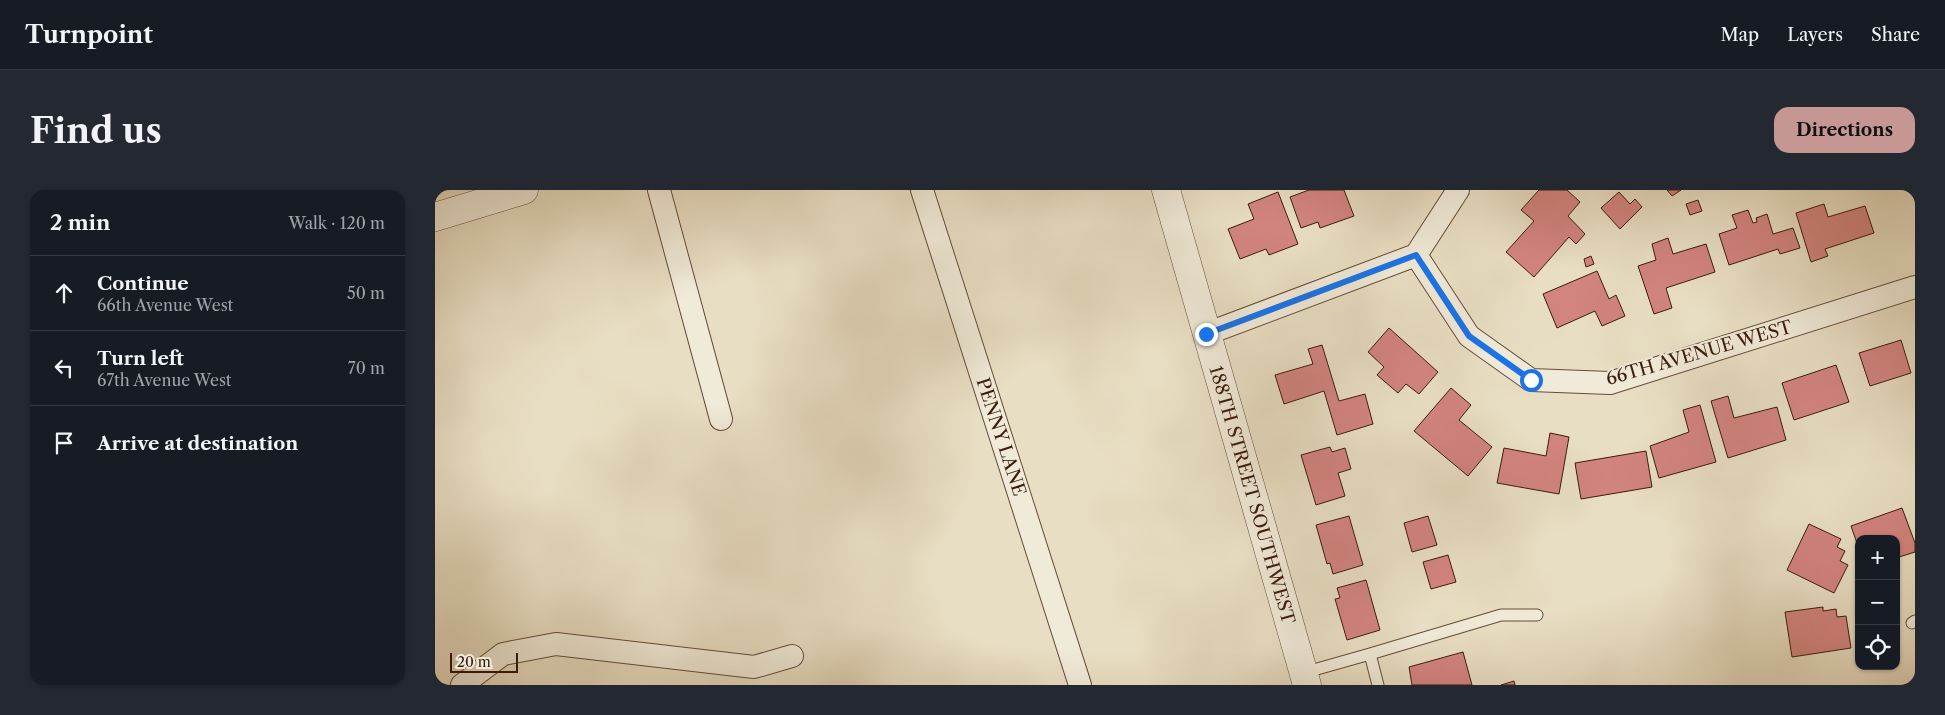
<!DOCTYPE html>
<meta charset="utf-8">
<style>
body{margin:0;font-family:"Libre Caslon Text",serif;background:#242831;color:#f1f3f6}
.controls{position:absolute;right:15px;bottom:15px;display:grid;overflow:hidden;border-radius:10px;box-shadow:0 1px 4px #0004}
.controls button{width:45px;height:45px;display:grid;place-items:center;padding:0;border:0;border-bottom:1px solid #363941;background:#171b24;color:#f1f3f6;font:25px sans-serif}
.scale{position:absolute;left:15px;bottom:12px;width:68px;box-sizing:border-box;padding-left:5px;border:2px solid #3b1c0b;border-top:0;font-size:14px;line-height:18px;white-space:nowrap;color:#3b1c0b;-webkit-text-stroke:4px #f0ead8;paint-order:stroke}
.stop{position:absolute;width:15px;height:15px;margin:-11px;border:4px solid #1a73e8;border-radius:50%;background:#fff}
.stop.end{background:#1a73e8;border-color:#fff;box-shadow:0 1px 5px #0008}
.list{margin:0;padding:0;list-style:none}
h2{display:flex;justify-content:space-between;align-items:center;height:65px;margin:0;padding:0 20px;font-size:21px}
h2 small{font-size:16px;font-weight:400;color:#9ea1a6}
.list li{display:grid;grid-template-columns:32px 1fr auto;gap:15px;align-items:center;box-sizing:border-box;height:75px;padding:0 20px;border-top:1px solid #363941}
.list b{display:block;font-size:19px;white-space:nowrap}
.list p{margin:0;font-size:16px;white-space:nowrap;color:#9ea1a6}
.list em{font-size:16px;font-style:normal;color:#9ea1a6}
.icon{flex:none;width:28px;height:28px;fill:none;stroke:currentColor;stroke-width:2;stroke-linecap:round;stroke-linejoin:round}
.map{position:relative;flex:none;width:1480px;height:495px;overflow:hidden;border-radius:15px}
header{display:flex;align-items:center;gap:30px;box-sizing:border-box;height:70px;padding:0 25px;background:#171b24;border-bottom:1px solid #363941}
header strong{font-size:24px}
nav{display:flex;gap:28px;margin-inline-start:auto;font-size:18px}
.intro{display:flex;align-items:center;justify-content:space-between;box-sizing:border-box;height:120px;padding:0 30px}
h1{margin:0;font-size:35px}
.button{padding:12px 22px;border-radius:15px;background:#c59692;color:#111;font-size:18px;font-weight:700}
main{display:flex;gap:30px;padding:0 30px}
aside{flex:1;background:#171b24;border-radius:15px;box-shadow:0 1px 4px #0004}
.map>svg:first-child{display:block}
</style>
<header>
<strong>Turnpoint</strong>
<nav><a>Map</a><a>Layers</a><a>Share</a></nav>
</header>
<div class="intro"><h1>Find us</h1><a class="button">Directions</a></div>
<main>
<aside>
<h2>2 min<small>Walk · 120 m</small></h2>
<ul class="list">
<li><svg class="icon" aria-label="ahead" viewBox="0 0 24 24"><path d="M12 20V5M6 11l6-6 6 6"/></svg><div><b>Continue</b><p>66th Avenue West</p></div><em>50 m</em></li>
<li><svg class="icon" aria-label="left" viewBox="0 0 24 24"><path d="M17 20v-9H6M10 6l-5 5 5 5"/></svg><div><b>Turn left</b><p>67th Avenue West</p></div><em>70 m</em></li>
<li><svg class="icon" aria-label="arrive" viewBox="0 0 24 24"><path d="M6 21V4h12l-3 4 3 4H6"/></svg><div><b>Arrive at destination</b></div></li>
</ul>
</aside>
<div class="map">
<svg width="1480" height="495" viewBox="0 0 1480 495">
<rect width="100%" height="100%" fill="#e8dec3"/>
<filter id="stains"><feTurbulence type="fractalNoise" baseFrequency=".004" numOctaves="4"/><feColorMatrix values="0 0 0 0 .2 0 0 0 0 .09 0 0 0 0 .02 0 0 0 .5 -.17"/></filter>
<radialGradient id="worn" r=".72"><stop offset=".6" stop-color="#630" stop-opacity="0"/><stop offset="1" stop-color="#630" stop-opacity=".3"/></radialGradient>
<path fill="#d2847f" stroke="#3b1c0b" d="M 874,0 L 909,0 L 919,26 L 885,38 L 883,32 L 866,38 L 855,7 Z
M 1104,0 L 1132,0 L 1145,12 L 1133,26 L 1150,44 L 1141,54 L 1134,47 L 1099,87 L 1071,62 L 1099,31 L 1086,20 Z
M 1232,0 L 1246,0 L 1237,6 Z
M 843,2 L 863,54 L 834,65 L 831,59 L 805,69 L 793,39 L 819,29 L 813,14 Z
M 1184,2 L 1195,14 L 1200,9 L 1207,17 L 1185,39 L 1166,18 Z
M 1263,10 L 1267,21 L 1255,25 L 1251,14 Z
M 1389,14 L 1393,27 L 1430,16 L 1439,43 L 1390,59 L 1393,66 L 1376,72 L 1361,23 Z
M 1313,20 L 1318,33 L 1322,32 L 1321,28 L 1332,24 L 1338,44 L 1358,38 L 1365,58 L 1345,64 L 1343,59 L 1294,75 L 1284,44 L 1302,38 L 1297,25 Z
M 1233,48 L 1238,64 L 1271,54 L 1280,82 L 1231,98 L 1237,118 L 1219,124 L 1203,76 L 1221,70 L 1217,54 Z
M 1156,66 L 1159,74 L 1151,77 L 1149,69 Z
M 1162,81 L 1174,109 L 1181,105 L 1190,126 L 1167,136 L 1160,121 L 1122,138 L 1108,104 Z
M 954,138 L 1003,182 L 984,204 L 971,194 L 963,203 L 942,185 L 949,177 L 933,162 Z
M 1466,150 L 1476,183 L 1435,196 L 1424,163 Z
M 887,155 L 904,211 L 930,204 L 938,234 L 902,245 L 889,201 L 849,214 L 840,185 L 878,174 L 873,159 Z
M 1401,175 L 1414,212 L 1359,230 L 1347,193 Z
M 1016,198 L 1036,215 L 1024,230 L 1057,257 L 1033,286 L 979,241 Z
M 1293,206 L 1299,228 L 1342,217 L 1351,250 L 1293,268 L 1276,211 Z
M 1265,215 L 1281,272 L 1224,288 L 1215,256 L 1254,242 L 1248,220 Z
M 1115,243 L 1134,247 L 1124,304 L 1062,293 L 1069,258 L 1111,266 Z
M 895,257 L 897,262 L 910,258 L 916,279 L 903,283 L 910,306 L 881,315 L 866,265 Z
M 1211,261 L 1217,297 L 1146,309 L 1140,273 Z
M 1467,318 L 1480,353 L 1480,362 L 1461,368 L 1461,349 L 1424,349 L 1424,359 L 1416,336 Z
M 914,326 L 928,375 L 898,384 L 895,373 L 892,374 L 881,335 Z
M 993,326 L 1002,355 L 977,362 L 969,333 Z
M 1374,334 L 1406,349 L 1402,357 L 1410,361 L 1405,371 L 1413,375 L 1399,403 L 1352,380 Z
M 1013,365 L 1021,392 L 996,399 L 988,372 Z
M 931,390 L 945,440 L 912,450 L 900,409 L 905,408 L 902,398 Z
M 1388,417 L 1388,421 L 1401,419 L 1402,427 L 1411,426 L 1416,458 L 1357,467 L 1350,422 Z
M 1028,462 L 1037,495 L 977,495 L 974,477 Z
M 1079,491 L 1080,495 L 1066,495 Z"/>
<g fill="none" stroke-linecap="round" stroke-linejoin="round">
<g stroke="#664c39" stroke-width="13">
<path id="service" d="M 1477,433 L 1480,431
M 868,483 L 935,464
M 943,495 L 935,464 L 1066,425 L 1102,425"/>
</g>
<g stroke="#664c39" stroke-width="24">
<path id="minor" d="M 224,0 L 286,229
M 487,0 L 645,495
M 981,65 L 1034,146 L 1096,190 L 1175,193 L 1480,97
M 771,144 L 981,65 L 1023,0
M 27,495 L 68,464 L 121,454 L 319,477 L 357,466"/>
</g>
<g stroke="#664c39" stroke-width="29">
<path id="tertiary" d="M 731,0 L 872,495
M 0,27 L 89,0"/>
</g>
<use href="#service" stroke="#f0ead8" stroke-width="11"/>
<use href="#minor" stroke="#f0ead8" stroke-width="22"/>
<use href="#tertiary" stroke="#f0ead8" stroke-width="28"/>
</g>
<g fill="none" stroke-linecap="round" stroke-linejoin="round">
<path stroke="#1a73e8" stroke-width="6" d="M 771,144 L 981,65 L 1034,146 L 1096,190"/>
</g>
<g text-anchor="middle" dominant-baseline="central" stroke-width="4" stroke-linejoin="round" paint-order="stroke">
<g font-size="18" fill="#3b1c0b" stroke="#f0ead8">
<text transform="translate(1264 163) rotate(-16)">66TH AVENUE WEST</text>
<text transform="translate(566 247) rotate(72)">PENNY LANE</text>
<text transform="translate(817 305) rotate(74)">188TH STREET SOUTHWEST</text>
</g>
</g>
<rect width="100%" height="100%" filter="url(#stains)"/>
<rect width="100%" height="100%" fill="url(#worn)"/>
</svg>
<div class="controls">
<button>+</button>
<button>−</button>
<button><svg class="icon" aria-label="locate" viewBox="0 0 24 24"><circle cx="12" cy="12" r="6"/><path d="M12 2v4M12 18v4M2 12h4M18 12h4"/></svg></button>
</div>
<div class="scale">20 m</div>
<div class="stop" style="left:1096px;top:190px"></div>
<div class="stop end" style="left:771px;top:144px"></div>
</div>
</main>
